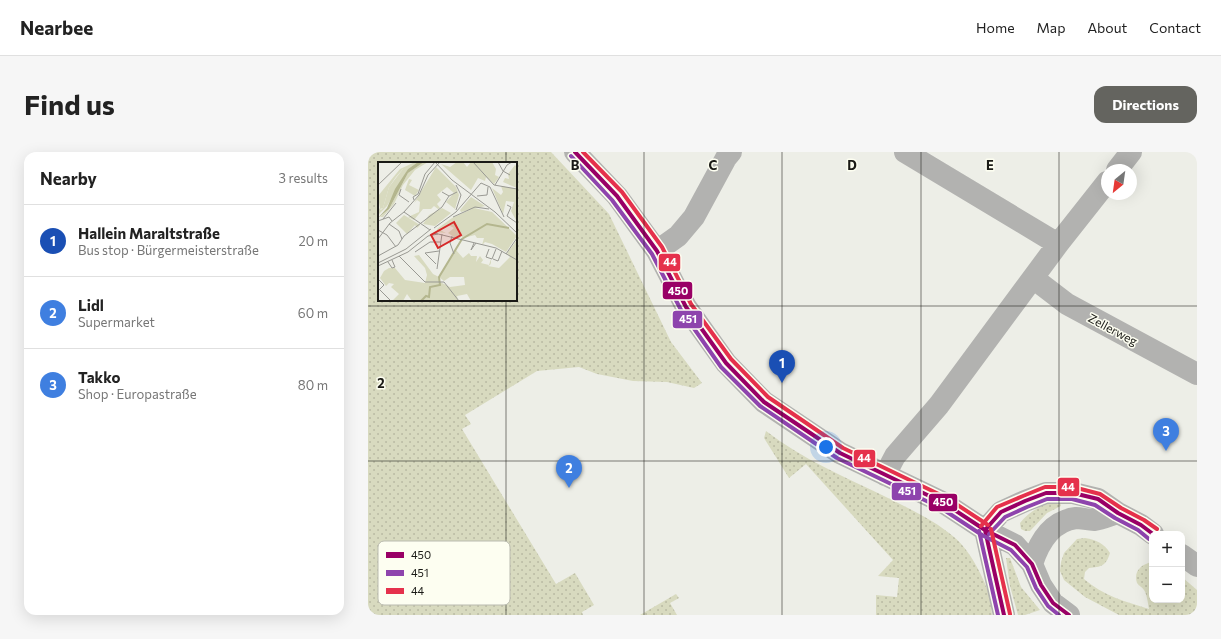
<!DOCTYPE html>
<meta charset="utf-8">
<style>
body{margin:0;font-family:Commissioner,sans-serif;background:#f6f6f6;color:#222}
.controls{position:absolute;right:12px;bottom:12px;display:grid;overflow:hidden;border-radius:8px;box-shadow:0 4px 16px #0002}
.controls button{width:36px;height:36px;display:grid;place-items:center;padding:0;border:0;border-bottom:1px solid #e0e0e0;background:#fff;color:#222;font:20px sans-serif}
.compass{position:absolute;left:733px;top:12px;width:36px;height:36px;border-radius:50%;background:#fff;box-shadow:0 4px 16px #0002;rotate:209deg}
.you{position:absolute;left:458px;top:295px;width:14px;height:14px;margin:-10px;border:3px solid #fff;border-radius:50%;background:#1a73e8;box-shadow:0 0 0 6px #1a73e833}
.badge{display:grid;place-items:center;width:26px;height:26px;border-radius:50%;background:#64645f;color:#fff;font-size:13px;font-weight:700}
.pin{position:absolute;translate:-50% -33px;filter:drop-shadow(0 1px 2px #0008)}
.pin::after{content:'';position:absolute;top:21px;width:14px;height:12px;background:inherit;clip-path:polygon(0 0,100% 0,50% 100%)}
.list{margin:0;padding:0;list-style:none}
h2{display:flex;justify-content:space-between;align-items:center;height:52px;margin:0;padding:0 16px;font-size:17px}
h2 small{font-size:13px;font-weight:400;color:#767676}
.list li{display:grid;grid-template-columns:26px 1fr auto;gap:12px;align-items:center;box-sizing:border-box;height:72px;padding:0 16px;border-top:1px solid #e0e0e0}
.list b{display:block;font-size:15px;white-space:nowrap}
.list p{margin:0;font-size:13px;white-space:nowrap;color:#767676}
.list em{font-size:13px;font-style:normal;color:#767676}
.map{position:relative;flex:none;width:829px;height:463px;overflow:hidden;border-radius:12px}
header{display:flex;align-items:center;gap:24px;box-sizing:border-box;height:56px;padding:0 20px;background:#fff;border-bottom:1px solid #e0e0e0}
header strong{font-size:19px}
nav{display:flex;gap:22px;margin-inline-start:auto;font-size:14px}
.intro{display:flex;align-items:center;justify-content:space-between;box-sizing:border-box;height:96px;padding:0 24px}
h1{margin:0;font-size:28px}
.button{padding:10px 18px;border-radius:12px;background:#64645f;color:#fff;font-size:14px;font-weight:700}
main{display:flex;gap:24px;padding:0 24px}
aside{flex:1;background:#fff;border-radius:12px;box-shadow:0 4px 16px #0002}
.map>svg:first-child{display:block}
</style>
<header>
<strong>Nearbee</strong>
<nav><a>Home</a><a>Map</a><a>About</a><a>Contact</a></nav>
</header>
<div class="intro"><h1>Find us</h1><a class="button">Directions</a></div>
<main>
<aside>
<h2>Nearby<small>3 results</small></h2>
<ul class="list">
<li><span class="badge" style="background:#1a4fb4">1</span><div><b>Hallein Maraltstraße</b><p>Bus stop · Bürgermeisterstraße</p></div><em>20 m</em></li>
<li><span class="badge" style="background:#3f7fe0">2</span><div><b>Lidl</b><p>Supermarket</p></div><em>60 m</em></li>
<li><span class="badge" style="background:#3f7fe0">3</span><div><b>Takko</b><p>Shop · Europastraße</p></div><em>80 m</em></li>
</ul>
</aside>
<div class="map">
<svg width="829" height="463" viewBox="0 0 829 463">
<defs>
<pattern id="grass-dots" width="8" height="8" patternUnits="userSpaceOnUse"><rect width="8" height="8" fill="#d8dabf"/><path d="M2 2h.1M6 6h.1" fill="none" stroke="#b9baa3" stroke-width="1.8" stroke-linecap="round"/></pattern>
</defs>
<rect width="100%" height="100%" fill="#edeee7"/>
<path fill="url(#grass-dots)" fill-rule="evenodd" d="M 0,0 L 183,0 L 241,62 L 303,190 L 334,231 L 326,236 L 299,230 L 265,229 L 229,222 L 211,215 L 169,219 L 97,263 L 103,272 L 94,277 L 188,432 L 207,421 L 226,453 L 214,460 L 215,463 L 0,463 ZM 11,11 L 148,11 L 148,148 L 11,148 Z
M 398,279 C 434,307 477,325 518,345 C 542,357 566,368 586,385 C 601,397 615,424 621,442 C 623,448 623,456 624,463 L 508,463 L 508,443 L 529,445 L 531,426 L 510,424 L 525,408 L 438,312 L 421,326 L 396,286 Z
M 692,350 L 693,354 L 679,361 L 662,379 L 657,379 L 653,377 L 652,371 C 662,358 676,351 692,350 Z
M 717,386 C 728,388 736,391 742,401 C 738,414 733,415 721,416 L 717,420 L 716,427 C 734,443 758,450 781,457 C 780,452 779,442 776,438 C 774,435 771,434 769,431 C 765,419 774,412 784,410 L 784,448 L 814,448 L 814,425 L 829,438 L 829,463 L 751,463 L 717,445 L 696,428 L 692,419 L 693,410 L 696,401 L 709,387 Z
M 638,406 L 642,406 L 653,435 L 672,458 L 657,463 L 650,463 L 642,434 Z
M 308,442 L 311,446 L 302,451 L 309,463 L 272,463 Z"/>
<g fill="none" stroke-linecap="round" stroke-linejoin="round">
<path stroke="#b2b2b0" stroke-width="22" d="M 207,0 L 249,44 L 289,99 L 318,155 L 358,211 L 396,250 L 472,301 L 576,351 L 617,378 L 647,393 L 664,412 L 673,433 L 685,451 L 701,463
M 537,0 L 690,92
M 749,18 L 763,0
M 289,99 L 310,84 L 326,65 L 358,6 L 363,0
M 665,126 L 699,152 L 829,222
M 517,323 L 527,304 L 571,253 L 690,92 L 739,30
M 617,378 L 633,360 L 657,349 L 678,341 L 705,341 L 730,347 L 750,361 L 773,373 L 785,382
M 617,378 L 636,463
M 814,403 L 829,414
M 664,412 C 671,390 683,369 708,366 C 714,366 720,368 726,368 C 734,367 743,363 750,361"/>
<g stroke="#fdfef1" stroke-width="7">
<path id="bus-1" d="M 207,0 L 249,44 L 289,99 L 318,155 L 358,211 L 396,250 L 472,301 L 576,351 L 617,378 L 647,393 L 664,412 L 673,433 L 685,451 L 701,463
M 617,378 L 633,360 L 657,349 L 678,341 L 705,341 L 730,347 L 750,361 L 773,373 L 785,382
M 617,378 L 636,463"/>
</g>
<g stroke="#fdfef1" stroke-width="7">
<path id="bus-2" d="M 203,4 L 244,48 L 284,102 L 313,158 L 353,215 L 392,254 L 469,306 L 573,356 L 614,383 L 643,398 L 659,415 L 668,436 L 680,454 L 691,463
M 611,379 L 630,463
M 621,382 L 637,365 L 659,355 L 679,347 L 704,347 L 727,353 L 747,366 L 770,378 L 781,387"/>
</g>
<g stroke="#fdfef1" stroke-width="7">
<path id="bus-3" d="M 215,0 L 254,40 L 294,95 L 323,152 L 363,207 L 400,245 L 475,296 L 579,346 L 620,373
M 613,374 L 629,355 L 655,344 L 677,335 L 705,335 L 732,342 L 753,356 L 776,368 L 789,377
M 623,377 L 642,462"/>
</g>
<use href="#bus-1" stroke="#906" stroke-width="4"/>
<use href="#bus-2" stroke="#8e44ad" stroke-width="4"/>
<use href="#bus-3" stroke="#e5314c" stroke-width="4"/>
</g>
<path fill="none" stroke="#1a1a16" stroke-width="1" stroke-opacity="0.55" d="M 138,0 L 138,11M 276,0 L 276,463M 414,0 L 414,463M 553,0 L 553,463M 691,0 L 691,463M 138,148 L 138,463M 0,154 L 829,154M 0,309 L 829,309"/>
<g text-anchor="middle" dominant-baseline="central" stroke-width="3" stroke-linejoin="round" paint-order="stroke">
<g font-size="12" fill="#1a1a16" stroke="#fdfef1">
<text transform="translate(745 177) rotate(28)">Zellerweg</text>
</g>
</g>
<g transform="translate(10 10)">
<rect width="139" height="139" fill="#edeee7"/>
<path d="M 37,0 L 40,0 L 30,7 L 25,7 L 18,15 L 11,25 L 5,46 L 2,47 L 0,34 L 22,7 ZM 79,0 L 85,0 L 89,5 L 93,0 L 114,0 L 118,7 L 117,13 L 121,15 L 116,22 L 108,15 L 107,19 L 100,16 L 93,28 L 63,2 L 72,5 ZM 137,3 L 139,5 L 139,26 L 125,20 L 127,16 L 131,17 L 130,12 ZM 58,5 L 78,25 L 81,33 L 77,47 L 68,40 L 76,31 L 69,25 L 59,33 L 63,38 L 59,42 L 62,46 L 60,47 L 56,44 L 53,47 L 45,47 L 36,58 L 30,55 L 41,50 L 42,40 L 39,38 L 36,41 ZM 31,17 L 34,18 L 31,23 L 41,28 L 37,34 L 27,28 ZM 123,24 L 139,27 L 139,60 L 133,49 L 136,40 L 128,39 L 125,52 L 114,26 L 123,33 L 125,30 ZM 64,46 L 73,51 L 57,64 L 45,62 L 51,53 ZM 96,46 L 114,50 L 139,74 L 128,90 L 114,82 L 107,80 L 104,83 L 106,76 L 99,76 L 97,73 L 85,76 L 83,74 L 82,76 L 76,75 L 70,71 L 76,66 L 70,63 L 62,68 L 68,71 L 59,70 L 59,67 L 74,56 ZM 26,53 L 42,63 L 39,66 L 37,63 L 29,72 L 18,61 ZM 139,78 L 139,139 L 93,139 L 89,132 L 79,134 L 80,139 L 34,139 L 29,132 L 25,139 L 14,139 L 21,132 L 13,125 L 16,122 L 11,121 L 8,124 L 2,116 L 6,109 L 11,106 L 9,101 L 11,106 L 17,106 L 27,118 L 47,121 L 49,113 L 47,106 L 36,94 L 41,93 L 55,112 L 61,115 L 62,120 L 72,125 L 87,123 L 86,115 L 72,115 L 66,119 L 61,115 L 78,88 L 85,96 L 91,91 L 93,94 L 99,94 L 98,100 L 102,94 L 105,98 L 108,94 L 103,101 L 111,103 L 113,97 L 113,101 L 112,103 L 110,104 L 121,106 L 132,95 L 129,91 Z" fill="#d8dabf"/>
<path d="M 46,0 L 50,0 L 37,8 L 25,23 L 16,42 L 5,55 L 2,55 L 11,47 L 30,11 ZM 25,7 L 30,7 L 9,44 L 0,53 L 0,45 L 3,48 L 5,46 L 11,25 ZM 93,35 L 107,44 L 83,50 L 82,48 Z" fill="#d8dabf"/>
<path d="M 40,0 L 46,0 L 30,11 L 11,47 L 0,56 L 9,46 L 17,27 L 30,7 Z" fill="#b4b68e"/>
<path fill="none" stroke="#b4b68e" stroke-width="2" d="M 43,139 L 48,134 L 51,135 L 52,125 L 62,123 L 61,115 L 84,77 L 109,62 L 131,66"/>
<path fill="none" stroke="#999993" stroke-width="1" d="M 57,0 L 74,18 L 117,50 L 139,71M 95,0 L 116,23 L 139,27M 120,0 L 125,9 L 132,13M 0,23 L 24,0M 78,23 L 83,33 L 78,48M 117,23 L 129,3 L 134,0M 23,27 L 21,33 L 31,40M 64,30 L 71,34 L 79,30M 99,34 L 109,33 L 110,25M 36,38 L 35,35 L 40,32 L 47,12 L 57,0M 129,43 L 133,45 L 129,54 L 139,61M 75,55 L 97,45 L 111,47M 5,57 L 18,41M 0,59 L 11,55 L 14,59M 11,62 L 21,69 L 24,77M 56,66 L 78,50 L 103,21 L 112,25 L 126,55M 0,68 L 9,73 L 18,85M 52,68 L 26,50 L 41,33 L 50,13 L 62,0M 56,71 L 118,86 L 139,98M 74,74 L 72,81 L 76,92M 0,77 L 12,61 L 26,50M 96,81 L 93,88 L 98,81M 111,87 L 108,95 L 114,97 L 118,87M 37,90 L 52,80 L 63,80M 128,92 L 139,76M 0,94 L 20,83 L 26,74 L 64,45 L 71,34M 21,94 L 47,120 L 66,120 L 81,139M 115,97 L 120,99 L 124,89M 10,100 L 14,106 L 17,105 L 14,98M 0,101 L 28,87 L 53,67M 58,102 L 47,91 L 61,89M 0,104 L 30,90 L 50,74 L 60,72M 59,107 L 64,72M 0,117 L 6,123 L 2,127M 0,126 L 13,139"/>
<path fill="#d62828" fill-opacity="0.15" stroke="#d62828" stroke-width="2" d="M 76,60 L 83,73 L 60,86 L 53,73 Z"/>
<rect width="139" height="139" fill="none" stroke="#1a1a16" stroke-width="2"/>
</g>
<rect x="10" y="389" width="132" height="64" rx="6" fill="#fdfef1" stroke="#b9baaf" stroke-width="1"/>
<rect x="18" y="400" width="18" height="6" fill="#906"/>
<rect x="18" y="418" width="18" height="6" fill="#8e44ad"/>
<rect x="18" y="436" width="18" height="6" fill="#e5314c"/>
<g font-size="11" fill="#1a1a16">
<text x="43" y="407">450</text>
<text x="43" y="425">451</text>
<text x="43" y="443">44</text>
</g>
<g font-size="13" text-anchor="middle" font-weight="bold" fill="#1a1a16" stroke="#fdfef1" stroke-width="3" stroke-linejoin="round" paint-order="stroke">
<text x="207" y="18">B</text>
<text x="345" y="18">C</text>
<text x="484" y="18">D</text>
<text x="622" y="18">E</text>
<text x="13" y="236">2</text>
</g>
<g stroke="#fdfef1" stroke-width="1.5">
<rect x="290" y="101" width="23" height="19" rx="4" fill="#e5314c"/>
<rect x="294" y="129" width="31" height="19" rx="4" fill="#906"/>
<rect x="304" y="158" width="31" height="19" rx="4" fill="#8e44ad"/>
<rect x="485" y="297" width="23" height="19" rx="4" fill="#e5314c"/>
<rect x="689" y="325" width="23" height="20" rx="4" fill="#e5314c"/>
<rect x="523" y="330" width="31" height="19" rx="4" fill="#8e44ad"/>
<rect x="560" y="341" width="30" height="19" rx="4" fill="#906"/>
</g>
<g font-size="11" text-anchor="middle" font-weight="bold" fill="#fff">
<text x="302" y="114">44</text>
<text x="310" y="143">450</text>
<text x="320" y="171">451</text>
<text x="496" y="310">44</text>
<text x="700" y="339">44</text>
<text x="539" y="343">451</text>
<text x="575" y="354">450</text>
</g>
</svg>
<div class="controls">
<button>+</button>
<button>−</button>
</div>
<svg class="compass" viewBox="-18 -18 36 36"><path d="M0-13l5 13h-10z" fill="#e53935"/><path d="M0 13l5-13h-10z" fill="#767676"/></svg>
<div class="you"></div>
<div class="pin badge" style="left:414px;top:231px;background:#1a4fb4">1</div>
<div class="pin badge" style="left:201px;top:336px;background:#3f7fe0">2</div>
<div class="pin badge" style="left:798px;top:299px;background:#3f7fe0">3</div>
</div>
</main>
